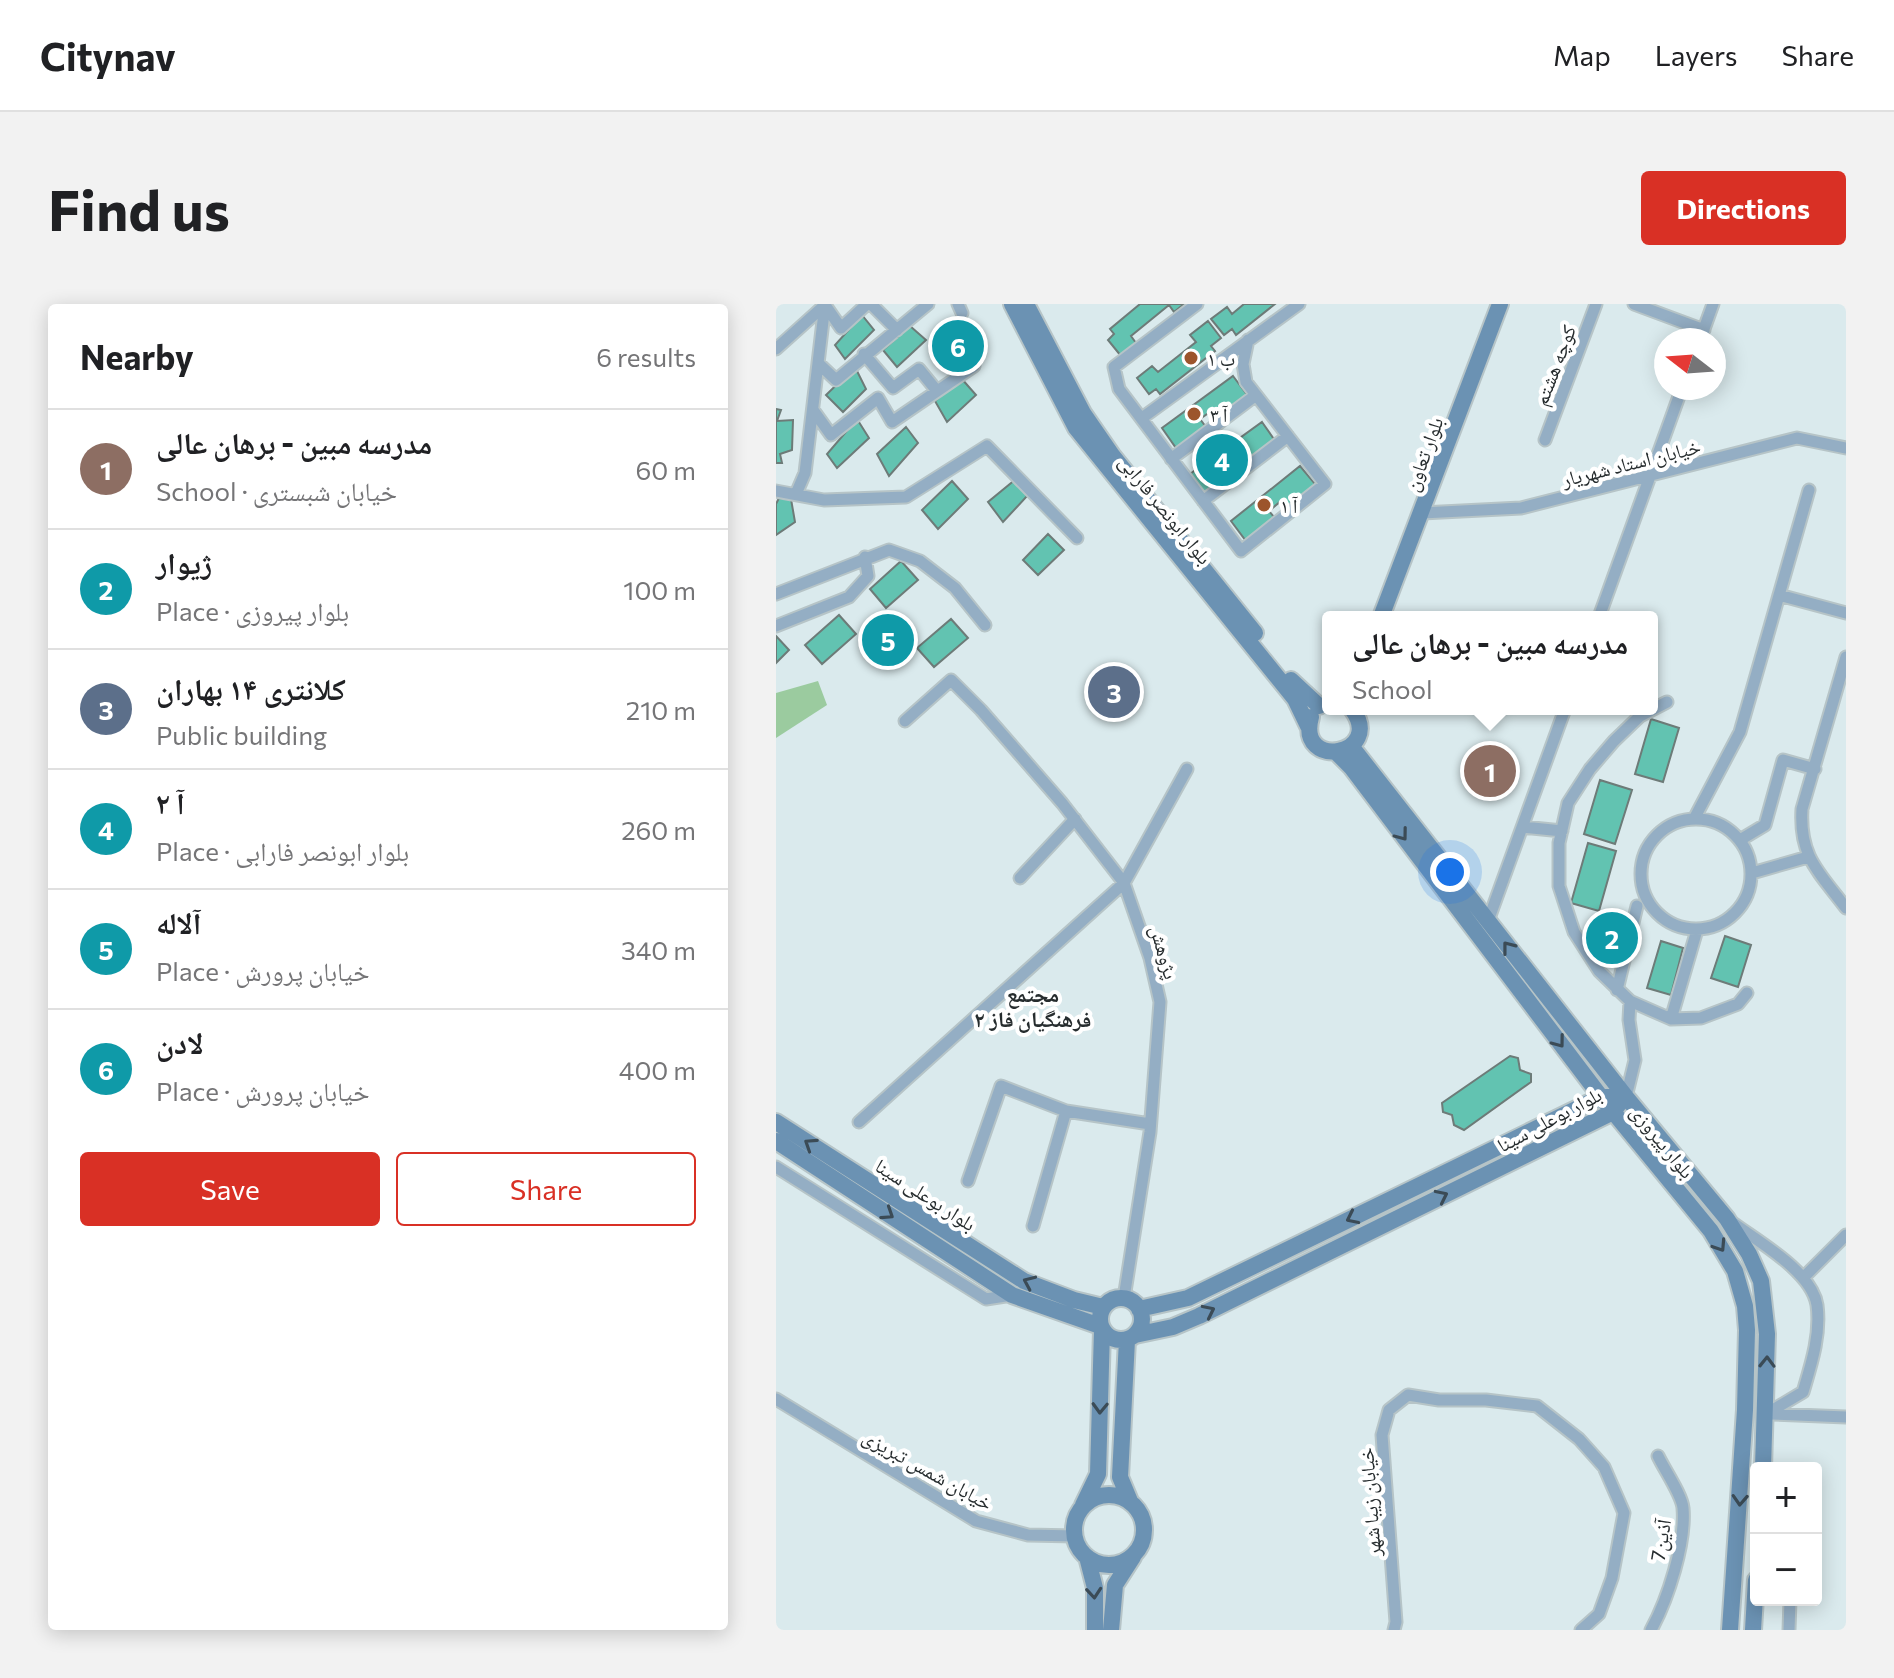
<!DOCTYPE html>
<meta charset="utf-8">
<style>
body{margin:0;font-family:Commissioner,"Noto Naskh Arabic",sans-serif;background:#f2f2f2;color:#202124}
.controls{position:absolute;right:24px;bottom:24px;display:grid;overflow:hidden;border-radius:8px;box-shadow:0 4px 20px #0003}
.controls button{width:72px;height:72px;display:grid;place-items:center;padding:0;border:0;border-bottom:2px solid #e0e0e0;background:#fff;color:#202124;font:40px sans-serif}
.compass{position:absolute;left:878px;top:24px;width:72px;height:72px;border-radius:50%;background:#fff;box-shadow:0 4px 20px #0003;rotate:287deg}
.you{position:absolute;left:674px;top:568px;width:28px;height:28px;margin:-20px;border:6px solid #fff;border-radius:50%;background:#1a73e8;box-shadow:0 0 0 12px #1a73e833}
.badge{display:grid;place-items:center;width:52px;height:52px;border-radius:50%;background:#d93025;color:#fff;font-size:26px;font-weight:700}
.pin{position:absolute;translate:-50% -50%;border:4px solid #fff;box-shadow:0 2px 8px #0006}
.popup{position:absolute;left:546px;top:307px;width:336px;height:104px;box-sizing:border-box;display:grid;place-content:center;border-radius:8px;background:#fff;filter:drop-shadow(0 2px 6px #0005);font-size:26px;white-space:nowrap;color:#757577}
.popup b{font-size:30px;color:#202124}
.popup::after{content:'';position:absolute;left:50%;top:100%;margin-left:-16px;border:16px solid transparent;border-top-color:#fff}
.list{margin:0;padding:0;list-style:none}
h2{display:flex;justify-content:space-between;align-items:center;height:104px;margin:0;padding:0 32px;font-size:34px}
h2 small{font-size:26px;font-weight:400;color:#757577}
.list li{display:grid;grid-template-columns:52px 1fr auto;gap:24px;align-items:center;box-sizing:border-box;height:120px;padding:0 32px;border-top:2px solid #e0e0e0}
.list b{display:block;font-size:30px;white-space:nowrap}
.list p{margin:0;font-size:26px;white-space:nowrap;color:#757577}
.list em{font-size:26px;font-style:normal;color:#757577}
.actions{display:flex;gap:16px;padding:24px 32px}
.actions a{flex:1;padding:18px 0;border:2px solid #d93025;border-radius:8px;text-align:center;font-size:28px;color:#d93025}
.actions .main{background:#d93025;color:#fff}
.map{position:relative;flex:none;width:1070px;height:1326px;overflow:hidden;border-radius:8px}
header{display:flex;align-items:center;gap:48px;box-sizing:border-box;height:112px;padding:0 40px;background:#fff;border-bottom:2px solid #e0e0e0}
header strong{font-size:38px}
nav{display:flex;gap:44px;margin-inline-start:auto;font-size:28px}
.intro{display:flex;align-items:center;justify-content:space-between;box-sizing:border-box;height:192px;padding:0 48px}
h1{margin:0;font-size:56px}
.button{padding:20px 36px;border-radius:8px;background:#d93025;color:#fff;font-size:28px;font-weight:700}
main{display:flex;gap:48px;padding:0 48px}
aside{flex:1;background:#fff;border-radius:8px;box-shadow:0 4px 20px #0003}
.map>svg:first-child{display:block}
</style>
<header>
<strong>Citynav</strong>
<nav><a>Map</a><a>Layers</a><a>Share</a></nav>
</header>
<div class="intro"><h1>Find us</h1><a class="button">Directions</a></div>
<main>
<aside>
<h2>Nearby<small>6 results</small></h2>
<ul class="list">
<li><span class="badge" style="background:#8d6e63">1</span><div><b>مدرسه مبین - برهان عالی</b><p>School · خیابان شبستری</p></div><em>60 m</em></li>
<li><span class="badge" style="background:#0f9aa8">2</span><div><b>ژیوار</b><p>Place · بلوار پیروزی</p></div><em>100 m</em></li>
<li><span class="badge" style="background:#5c6f8a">3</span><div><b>کلانتری ۱۴ بهاران</b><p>Public building</p></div><em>210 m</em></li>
<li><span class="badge" style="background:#0f9aa8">4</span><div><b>آ ۲</b><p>Place · بلوار ابونصر فارابی</p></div><em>260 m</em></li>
<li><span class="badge" style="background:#0f9aa8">5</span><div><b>آلاله</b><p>Place · خیابان پرورش</p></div><em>340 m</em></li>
<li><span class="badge" style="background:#0f9aa8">6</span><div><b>لادن</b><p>Place · خیابان پرورش</p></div><em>400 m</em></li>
</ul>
<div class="actions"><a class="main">Save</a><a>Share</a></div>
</aside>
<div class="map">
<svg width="1070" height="1326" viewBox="0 0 1070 1326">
<rect width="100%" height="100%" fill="#daeaed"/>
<path fill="#9bcb9f" d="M 42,377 L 51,401 L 0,434 L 0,389 Z"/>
<path fill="#62c3b1" stroke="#6d7b78" stroke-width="2" d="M 364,0 L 408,0 L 398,8 L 393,1 L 355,32 L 360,39 L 345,52 L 332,36 L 338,30 L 334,25 Z
M 468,0 L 499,0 L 460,31 L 456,25 L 448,31 L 435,15 L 451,3 L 456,10 Z
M 86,11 L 98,26 L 69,55 L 59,41 Z
M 432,17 L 445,34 L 435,42 L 439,47 L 384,90 L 380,85 L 373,90 L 361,74 L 376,62 L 382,68 L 420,38 L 414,31 Z
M 188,19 L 204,36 L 174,65 L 161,49 Z
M 134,22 L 150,36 L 121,63 L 107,46 Z
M 79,63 L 90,85 L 67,108 L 50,91 Z
M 457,72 L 472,92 L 442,114 L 437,106 L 424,115 L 430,123 L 400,144 L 386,124 Z
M 185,74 L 200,91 L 171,118 L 159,97 Z
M 0,105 L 5,106 L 1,117 L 17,116 L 16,146 L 4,150 L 6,159 L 0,159 Z
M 81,115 L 93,134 L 61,164 L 51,150 Z
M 486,118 L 500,138 L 470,160 L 465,152 L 452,161 L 458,169 L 429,191 L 414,170 Z
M 130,123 L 142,139 L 113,172 L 101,150 Z
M 524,162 L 540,181 L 511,205 L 505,197 L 493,207 L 499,214 L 470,237 L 455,217 Z
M 240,175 L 252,191 L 227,218 L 212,198 Z
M 176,177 L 192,195 L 162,225 L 146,206 Z
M 3,194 L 15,195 L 19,218 L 0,231 L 0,200 Z
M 272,230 L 288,246 L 262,271 L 247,256 Z
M 125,257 L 142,276 L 110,304 L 94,285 Z
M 63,311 L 80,330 L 46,360 L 29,341 Z
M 120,314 L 135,331 L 104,358 L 89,341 Z
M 175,315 L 192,334 L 158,363 L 141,344 Z
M 0,332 L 13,346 L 0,359 Z
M 875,415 L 903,424 L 887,478 L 859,470 Z
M 824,476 L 856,486 L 839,540 L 808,530 Z
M 812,539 L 840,547 L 823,607 L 795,599 Z
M 830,609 L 853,614 L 842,658 L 819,653 Z
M 949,632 L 975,641 L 962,683 L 935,674 Z
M 885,637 L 907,644 L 895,691 L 871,684 Z
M 734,752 L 742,754 L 744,766 L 755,770 L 755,778 L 688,826 L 678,821 L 676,811 L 667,808 L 666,799 Z"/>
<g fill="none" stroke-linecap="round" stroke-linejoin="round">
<g stroke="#b6c4c7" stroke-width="15">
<path id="street" d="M 95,0 L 121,26
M 182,0 L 186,9
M 421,0 L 338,63 L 343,85 L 465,247 L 549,180 L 470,78 L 467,60 L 472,36
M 858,0 L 928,26
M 924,36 L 937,0
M 0,45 L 49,1 L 65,24 L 91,0
M 88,50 L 117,84 L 143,65 L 161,87
M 42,59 L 60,76 L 152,0
M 37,106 L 55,131 L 102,94 L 116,118 L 198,62
M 366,114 L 523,0
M 769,136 L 820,0
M 395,155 L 480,91
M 0,187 L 48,196 L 130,193 L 211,142 L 301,234
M 20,190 L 29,169 L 49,0
M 427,197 L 512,132
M 646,209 L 745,204 L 1021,134 L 1070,144
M 0,290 L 113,246 L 144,257 L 179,284 L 209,321
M 1003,291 L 1070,309
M 823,313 L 906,84
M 0,322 L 73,293 L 92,272 L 89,253
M 1070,353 L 1026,505 C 1023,553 1043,568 1070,604
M 891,398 L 864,412 L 838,437 L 814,465 L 792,499 L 783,539 L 783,582 L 798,628 L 823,667 L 854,697 L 895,715 L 925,714 L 962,700 L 971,689
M 129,417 L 175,376 L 205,406 L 286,499 L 348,579 L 374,654 L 384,698 L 374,828 L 348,994
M 918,515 L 964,428 L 1033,186
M865 570a55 55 0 1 1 110 0a55 55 0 1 1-110 0Z
M 747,523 L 786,527
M 964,536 L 989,521 L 1007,456 L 1039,465
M 976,569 L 1032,553
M 244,574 L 299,515
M 712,617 L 789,405
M 841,686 L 861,602
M 895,715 L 921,626
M 850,793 L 859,756 L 853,716 L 854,697
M 83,818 L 348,579 L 411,465
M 0,863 L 210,995 L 236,991
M 192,877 L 225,782 L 290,807
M 957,919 C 983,938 1036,968 1041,1001 C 1045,1031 1035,1061 1027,1088 L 990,1110
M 257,922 L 290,807 L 374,820
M 1027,974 L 1070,931
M 0,1095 L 200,1217 L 252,1231 L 299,1232
M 995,1110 L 1070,1113
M 618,1326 L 620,1318 L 606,1131 L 613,1106 L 632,1091 L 663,1096 L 710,1096 L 761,1102 L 803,1135 L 828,1163 L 848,1209 L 836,1274 L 823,1310 L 805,1326
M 875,1326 C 892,1295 910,1239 907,1204 C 906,1191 888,1165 882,1152
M 1013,1326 L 1014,1296"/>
</g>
<g stroke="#b6c4c7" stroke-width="20">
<path id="secondary" d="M 236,0 L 300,124 L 519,395 L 532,422
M 250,0 L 307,109 L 336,151 L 479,329
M 605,313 L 724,0
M 515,376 L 543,402
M 535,413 C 520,468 610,451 576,405
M 575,442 L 850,793 L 951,915 L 973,950 L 985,977 L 991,1030 L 987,1164
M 560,448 L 575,463 L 825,793 L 935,927 L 959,967 L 969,1002 L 971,1026 L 969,1106 L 954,1326
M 0,818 L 248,977 L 298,996 L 327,1003
M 0,837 L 236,991 L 324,1022
M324 1015a21 21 0 1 1 42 0a21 21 0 1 1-42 0Z
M 363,1005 L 412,994 L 825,793 L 836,793
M 359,1031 L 397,1023 L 423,1012 L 837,808 L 843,800
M 351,1036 L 344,1173 L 354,1197
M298 1226a35 35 0 1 1 70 0a35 35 0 1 1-70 0Z
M 307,1201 L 322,1170 L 326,1026
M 311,1253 L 319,1284 L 319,1326
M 335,1326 L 339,1281 L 357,1253
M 977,1326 L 980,1276"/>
</g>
<use href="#street" stroke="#94aec4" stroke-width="11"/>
<use href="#secondary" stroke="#6b92b3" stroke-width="16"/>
</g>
<defs><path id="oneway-chevron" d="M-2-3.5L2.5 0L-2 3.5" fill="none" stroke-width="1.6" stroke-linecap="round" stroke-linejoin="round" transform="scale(2)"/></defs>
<g stroke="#3b4b56">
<use href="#oneway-chevron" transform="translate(626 531) rotate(53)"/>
<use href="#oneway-chevron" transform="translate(732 643) rotate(-128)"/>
<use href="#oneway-chevron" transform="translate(783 738) rotate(53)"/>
<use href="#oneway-chevron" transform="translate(34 840) rotate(-147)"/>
<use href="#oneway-chevron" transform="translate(666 892) rotate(-26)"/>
<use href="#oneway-chevron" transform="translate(112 910) rotate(33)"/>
<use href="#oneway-chevron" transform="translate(576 914) rotate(154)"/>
<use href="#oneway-chevron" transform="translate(944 942) rotate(57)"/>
<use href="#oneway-chevron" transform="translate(253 978) rotate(-156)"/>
<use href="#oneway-chevron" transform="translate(433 1007) rotate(-26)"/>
<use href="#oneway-chevron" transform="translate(991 1058) rotate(-89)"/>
<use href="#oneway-chevron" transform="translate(324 1104) rotate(92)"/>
<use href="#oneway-chevron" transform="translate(964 1196) rotate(93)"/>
<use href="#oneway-chevron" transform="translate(318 1289) rotate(85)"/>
</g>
<g fill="#9c552c" stroke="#fff" stroke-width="3">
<circle cx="415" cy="54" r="8"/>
<circle cx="418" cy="110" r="8"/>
<circle cx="488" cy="201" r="8"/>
</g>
<g text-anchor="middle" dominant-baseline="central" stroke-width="8" stroke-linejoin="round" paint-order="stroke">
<g font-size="20" fill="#262c2e" stroke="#fff" text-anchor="start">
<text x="431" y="54">ب ۱</text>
<text x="434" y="110">آ ۳</text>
<text x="504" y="201">آ ۱</text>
</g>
<g font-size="20" fill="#262c2e" stroke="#fff">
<text transform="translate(778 61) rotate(-69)">کوچه هشتم</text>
<text transform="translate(647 150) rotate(-70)">بلوار تعاون</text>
<text transform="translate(855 158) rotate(-14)">خیابان استاد شهریار</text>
<text transform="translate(390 205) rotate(51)">بلوار ابونصر فارابی</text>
<text transform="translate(389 648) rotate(74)">پژوهش</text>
<text transform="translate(773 815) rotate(-28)">بلوار بوعلی سینا</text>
<text transform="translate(887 837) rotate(51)">بلوار پیروزی</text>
<text transform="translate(150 890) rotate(33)">بلوار بوعلی سینا</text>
<text transform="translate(152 1165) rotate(29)">خیابان شمس تبریزی</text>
<text transform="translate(593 1198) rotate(-94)">خیابان زیبا شهر</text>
<text transform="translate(884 1236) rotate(-81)">آذین7</text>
</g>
<g font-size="22" font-weight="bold" fill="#262c2e" stroke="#fff">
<text x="257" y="689">مجتمع<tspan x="257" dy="25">فرهنگیان فاز ۲</tspan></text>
</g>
</g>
</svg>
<div class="controls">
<button>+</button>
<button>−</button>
</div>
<svg class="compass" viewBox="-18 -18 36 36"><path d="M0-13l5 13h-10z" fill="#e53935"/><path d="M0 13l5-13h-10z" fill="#757577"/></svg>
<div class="you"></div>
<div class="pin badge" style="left:714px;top:467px;background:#8d6e63">1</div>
<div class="popup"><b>مدرسه مبین - برهان عالی</b>School</div>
<div class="pin badge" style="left:836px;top:634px;background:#0f9aa8">2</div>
<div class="pin badge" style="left:338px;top:388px;background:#5c6f8a">3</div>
<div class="pin badge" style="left:446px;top:156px;background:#0f9aa8">4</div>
<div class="pin badge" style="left:112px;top:336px;background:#0f9aa8">5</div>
<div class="pin badge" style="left:182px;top:42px;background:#0f9aa8">6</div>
</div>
</main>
